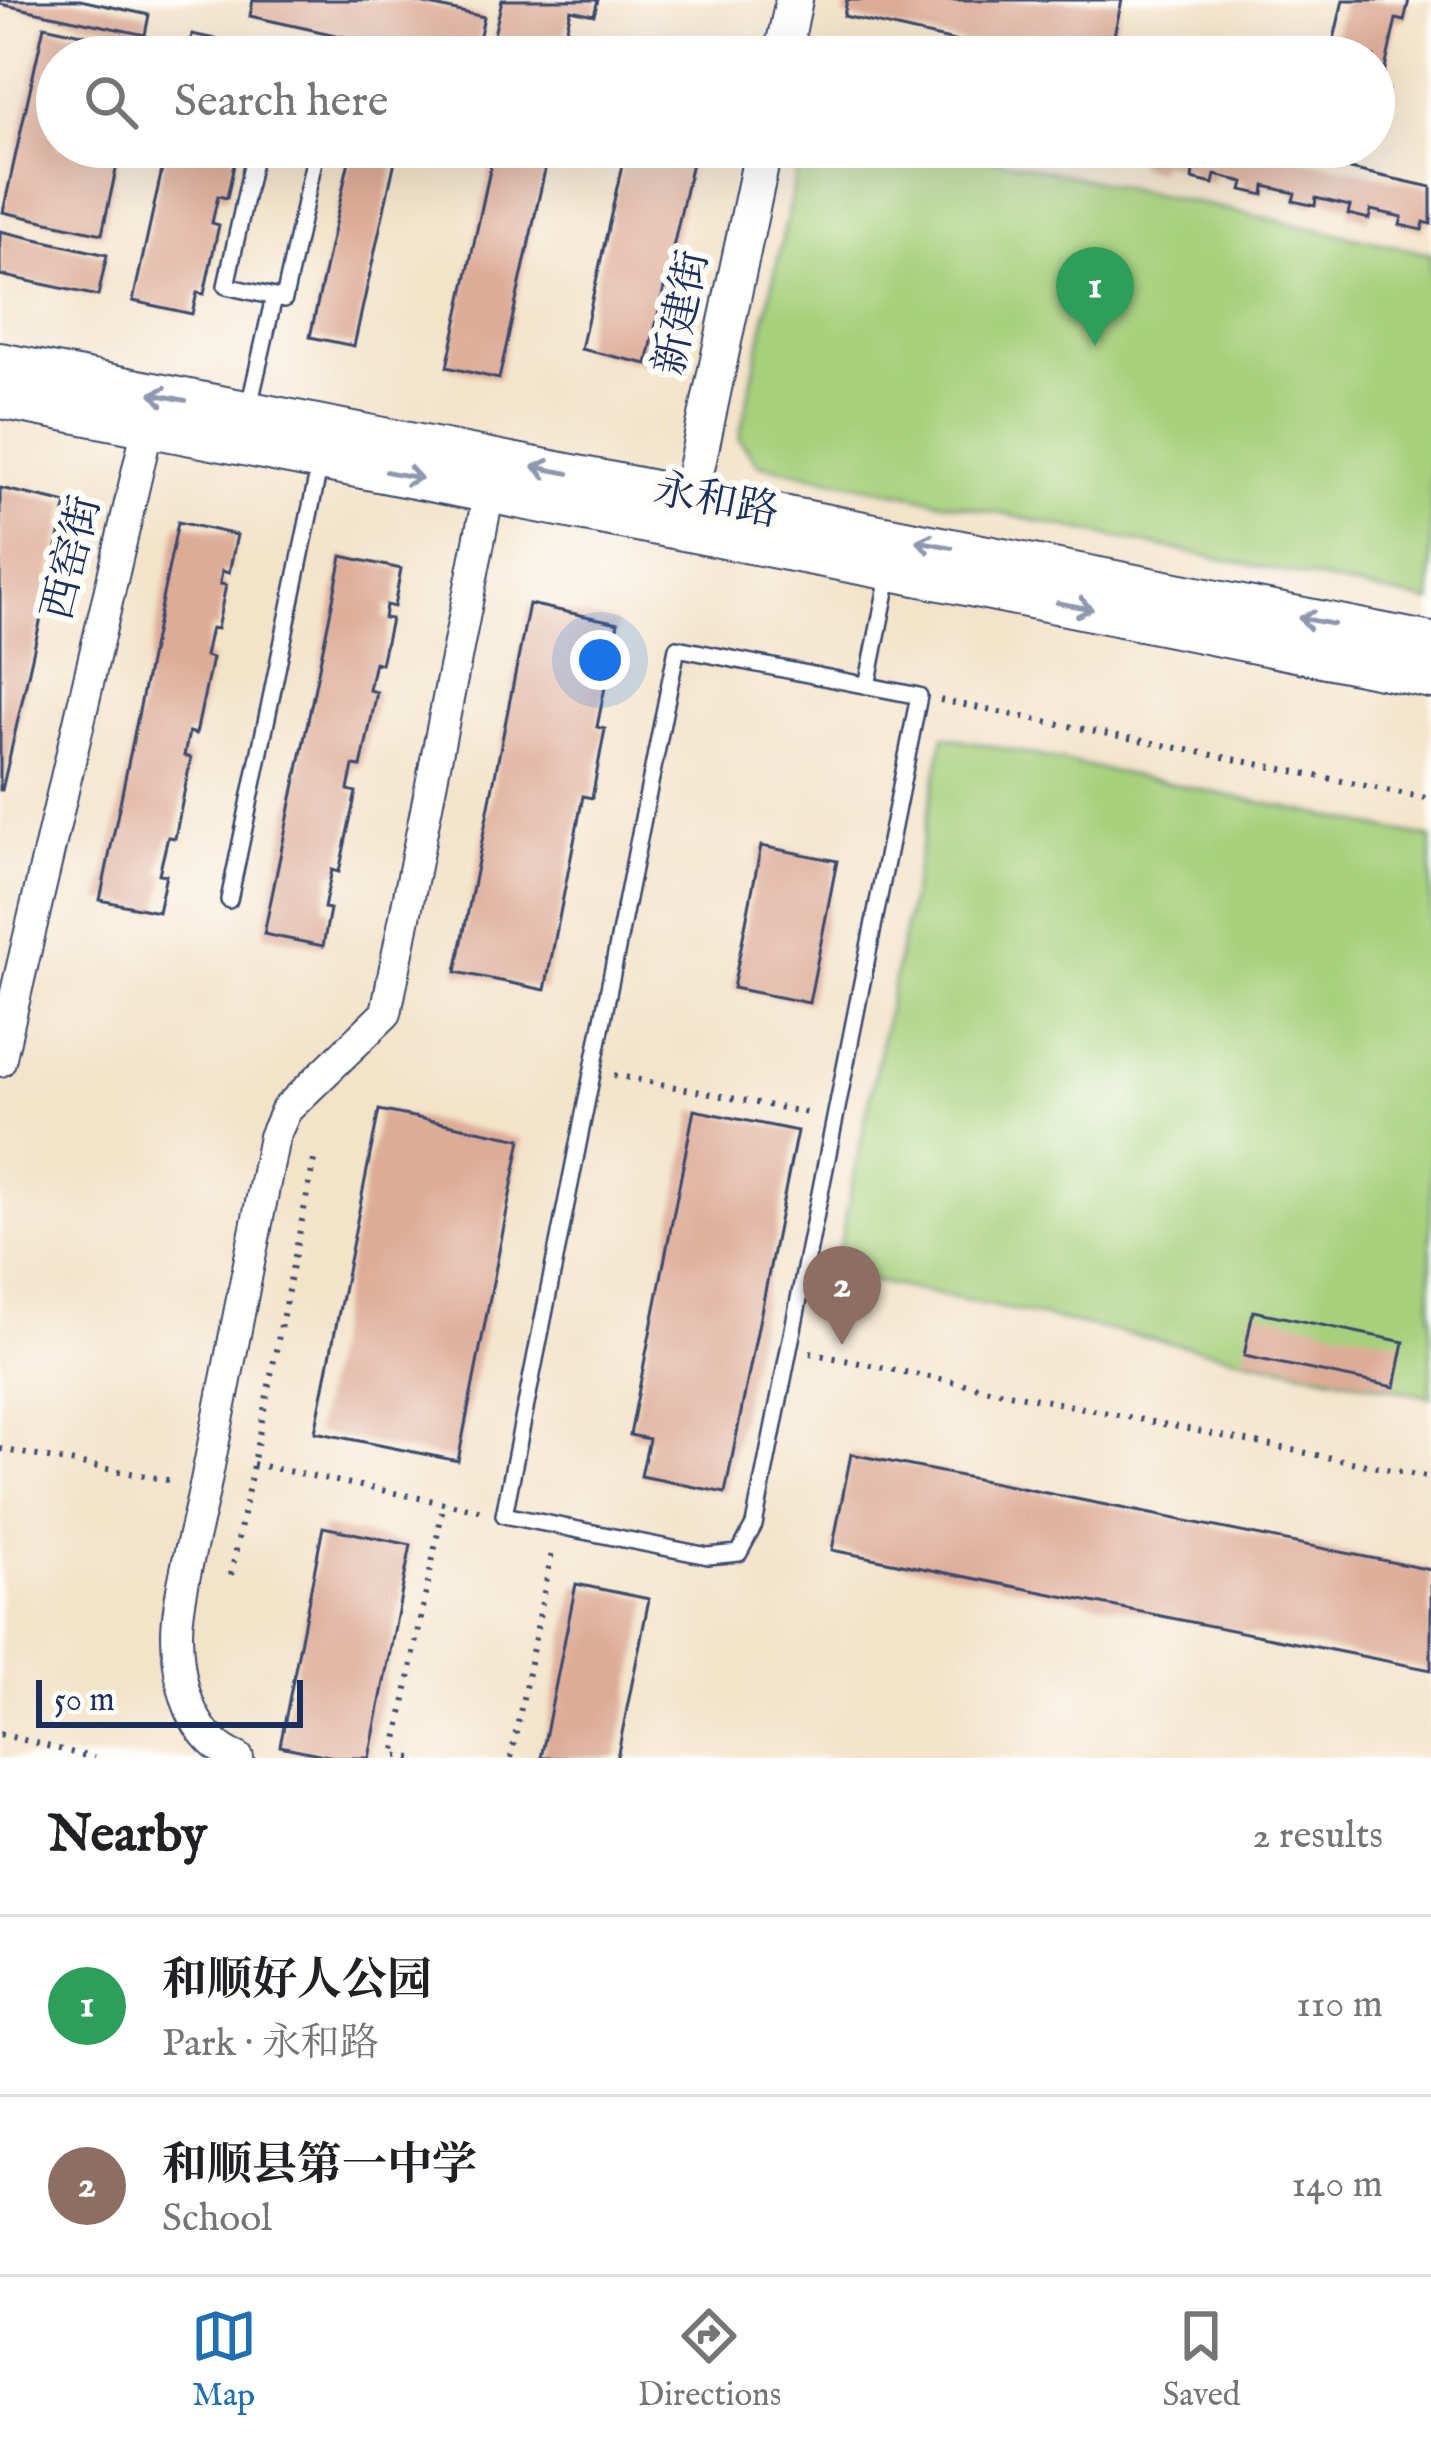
<!DOCTYPE html>
<meta charset="utf-8">
<style>
body{margin:0;font-family:"IM FELL English","Noto Serif SC",serif;background:#f2f2f2;color:#202124}
.scale{position:absolute;left:36px;bottom:30px;width:267px;box-sizing:border-box;padding-left:12px;border:6px solid #1b2f5e;border-top:0;font-size:33px;line-height:42px;white-space:nowrap;color:#1b2f5e;-webkit-text-stroke:9px #fdfcf7;paint-order:stroke}
.you{position:absolute;left:600px;top:660px;width:42px;height:42px;margin:-30px;border:9px solid #fff;border-radius:50%;background:#1a73e8;box-shadow:0 0 0 18px #1a73e833}
.badge{display:grid;place-items:center;width:78px;height:78px;border-radius:50%;background:#1f6fb2;color:#fff;font-size:39px;font-weight:700}
.pin{position:absolute;translate:-50% -99px;filter:drop-shadow(0 3px 6px #0008)}
.pin::after{content:'';position:absolute;top:63px;width:42px;height:36px;background:inherit;clip-path:polygon(0 0,100% 0,50% 100%)}
.list{margin:0;padding:0;list-style:none}
h2{display:flex;justify-content:space-between;align-items:center;height:156px;margin:0;padding:0 48px;font-size:51px}
h2 small{font-size:39px;font-weight:400;color:#757577}
.list li{display:grid;grid-template-columns:78px 1fr auto;gap:36px;align-items:center;box-sizing:border-box;height:180px;padding:0 48px;border-top:3px solid #e0e0e0}
.list b{display:block;font-size:45px;white-space:nowrap}
.list p{margin:0;font-size:39px;white-space:nowrap;color:#757577}
.list em{font-size:39px;font-style:normal;color:#757577}
.icon{flex:none;width:66px;height:66px;fill:none;stroke:currentColor;stroke-width:2;stroke-linecap:round;stroke-linejoin:round}
.map{position:relative;flex:none;width:1431px;height:1758px;overflow:hidden}
.search{position:absolute;background:#fff;box-shadow:0 12px 48px #0002;left:36px;right:36px;top:36px;height:132px;display:flex;align-items:center;gap:30px;box-sizing:border-box;padding:0 42px;border-radius:66px;color:#757577;font-size:45px}
.sheet{height:516px;background:#fff}
nav{display:flex;justify-content:space-around;align-items:center;box-sizing:border-box;height:168px;border-top:3px solid #e0e0e0;background:#fff;font-size:33px;color:#757577}
nav a{display:grid;justify-items:center;gap:6px}
nav .on{color:#1f6fb2}
.map>svg:first-child{display:block}
</style>
<div class="map">
<svg width="1431" height="1758" viewBox="0 0 1431 1758">
<rect width="100%" height="100%" fill="#fdfcf7"/>
<filter id="ink" filterUnits="userSpaceOnUse"><feTurbulence type="fractalNoise" baseFrequency=".00833" numOctaves="2"/><feDisplacementMap in="SourceGraphic" scale="24" xChannelSelector="R" yChannelSelector="G"/><feConvolveMatrix kernelMatrix="1 2 1 2 8 2 1 2 1" color-interpolation-filters="sRGB"/></filter>
<filter id="wash" filterUnits="userSpaceOnUse"><feTurbulence type="fractalNoise" baseFrequency=".004" numOctaves="4" result="noise"/><feDisplacementMap in="SourceGraphic" scale="48" xChannelSelector="R" yChannelSelector="G"/><feGaussianBlur stdDeviation="2.7" result="paint"/><feColorMatrix in="noise" values="0 0 0 0 0 0 0 0 0 0 0 0 0 0 0 0 0 1.4 0 .05"/><feComposite in="paint" operator="in"/></filter>
<g filter="url(#wash)">
<rect width="100%" height="100%" fill="#f3e3c9"/>
<path fill="#a6d07b" stroke="#60806c" stroke-width="3" d="M 802,147 L 939,147 L 1431,254 L 1431,602 L 758,464 L 739,439 Z
M 944,736 L 1431,838 L 1431,1397 L 834,1273 Z"/>
<g id="blocks">
<path fill="#ddac97" d="M 0,0 L 80,0 L 149,15 L 145,35 L 0,4 Z
M 253,0 L 407,0 L 484,17 L 475,57 L 435,57 L 250,16 Z
M 502,0 L 598,0 L 594,15 L 571,10 L 560,57 L 489,57 Z
M 847,0 L 1122,0 L 1109,57 L 1025,57 L 844,16 Z
M 1343,0 L 1409,0 L 1404,21 L 1396,19 L 1381,87 L 1388,89 L 1379,133 L 1374,132 L 1374,57 L 1330,57 Z
M 44,26 L 143,47 L 141,57 L 57,57 L 57,147 L 121,147 L 102,234 L 3,212 Z
M 192,34 L 251,47 L 249,57 L 187,57 Z
M 167,147 L 229,147 L 228,154 L 236,155 L 227,198 L 218,196 L 212,223 L 219,225 L 204,294 L 197,293 L 192,314 L 133,301 Z
M 352,147 L 398,147 L 354,346 L 310,337 Z
M 495,147 L 550,147 L 499,379 L 447,367 Z
M 626,147 L 695,149 L 647,364 L 581,349 Z
M 1091,147 L 1251,147 L 1431,187 L 1431,224 L 1424,222 L 1422,230 L 1400,225 L 1402,217 L 1371,210 L 1369,219 L 1348,214 L 1350,206 L 1316,198 L 1315,206 L 1293,201 L 1295,193 L 1265,186 L 1264,195 L 1242,190 L 1244,182 L 1215,175 L 1213,184 L 1192,179 L 1193,171 L 1160,163 L 1158,171 L 1137,167 L 1139,158 L 1113,152 L 1111,161 L 1090,156 Z
M 0,231 L 107,255 L 98,296 L 0,275 Z
M 0,488 L 67,503 L 2,790 L 0,790 Z
M 178,522 L 237,535 L 229,573 L 222,571 L 220,584 L 226,585 L 217,629 L 211,628 L 205,656 L 212,658 L 196,734 L 189,732 L 184,756 L 191,758 L 175,838 L 168,837 L 159,874 L 166,875 L 158,912 L 100,900 Z
M 342,556 L 401,569 L 394,607 L 386,605 L 384,618 L 391,619 L 381,664 L 375,662 L 369,690 L 377,692 L 361,767 L 353,766 L 348,790 L 356,792 L 339,872 L 332,870 L 324,908 L 330,909 L 323,946 L 264,934 Z
M 529,604 L 618,623 L 597,727 L 605,729 L 592,798 L 583,796 L 545,990 L 456,972 Z
M 761,846 L 837,861 L 809,1003 L 733,988 Z
M 379,1110 L 521,1139 L 458,1461 L 315,1432 Z
M 694,1110 L 797,1131 L 725,1493 L 641,1476 L 649,1439 L 630,1435 Z
M 1253,1311 L 1404,1342 L 1395,1387 L 1244,1356 Z
M 851,1454 L 1431,1570 L 1431,1670 L 832,1550 Z
M 323,1527 L 411,1545 L 369,1758 L 338,1758 L 280,1746 Z
M 576,1584 L 649,1599 L 617,1758 L 541,1758 Z"/>
</g>
</g>
<g filter="url(#ink)">
<use href="#blocks" fill-opacity="0" stroke="#3b4a6e" stroke-width="3"/>
<g fill="none" stroke-linecap="round" stroke-linejoin="round">
<g stroke="#3b4a6e" stroke-width="20">
<path id="service" d="M 256,147 L 226,286 L 284,299 L 317,147
M 248,411 L 274,297
M 677,648 L 919,696 L 754,1525 L 739,1553 L 708,1556 L 504,1515 Z
M 867,686 L 890,571
M 229,900 L 320,463"/>
</g>
<g stroke="#3b4a6e" stroke-width="34">
<path id="minor" d="M 0,1061 L 148,426
M 238,1758 C 189,1738 178,1683 177,1635 C 177,1594 198,1523 206,1481 C 229,1366 252,1251 274,1137 L 286,1110 L 386,1013 L 489,491"/>
</g>
<g stroke="#3b4a6e" stroke-width="40">
<path id="tertiary" d="M 782,57 L 794,0
M 690,497 L 764,147"/>
</g>
<g stroke="#3b4a6e" stroke-width="46">
<path id="secondary" d="M 0,364 L 1431,644
M 0,397 L 891,569 L 1431,677"/>
</g>
<path stroke="#3b4a6e" stroke-width="6" stroke-dasharray="3 9" stroke-linecap="butt" d="M 940,700 L 1431,799
M 614,1075 L 813,1114
M 810,1353 L 1431,1478
M 0,1449 L 173,1481
M 253,1464 L 483,1511
M 231,1575 L 315,1155
M 0,1734 L 94,1758
M 412,1758 L 394,1755 L 444,1502
M 511,1758 L 553,1547"/>
<use href="#service" stroke="#fff" stroke-width="15"/>
<use href="#minor" stroke="#fff" stroke-width="30"/>
<use href="#tertiary" stroke="#fff" stroke-width="36"/>
<use href="#secondary" stroke="#fff" stroke-width="42"/>
</g>
<defs><path id="oneway-shaft" d="M-6 0H5M1.5-3L5.5 0L1.5 3" fill="none" stroke-width="1.6" stroke-linecap="round" stroke-linejoin="round" transform="scale(3)"/></defs>
<g stroke="#8d97ae">
<use href="#oneway-shaft" transform="translate(168 397) rotate(-169)"/>
<use href="#oneway-shaft" transform="translate(551 470) rotate(-169)"/>
<use href="#oneway-shaft" transform="translate(404 475) rotate(11)"/>
<use href="#oneway-shaft" transform="translate(934 544) rotate(-169)"/>
<use href="#oneway-shaft" transform="translate(1075 606) rotate(11)"/>
<use href="#oneway-shaft" transform="translate(1316 621) rotate(-169)"/>
</g>
</g>
<g text-anchor="middle" dominant-baseline="central" stroke-width="12" stroke-linejoin="round" paint-order="stroke">
<g font-size="42" fill="#1b2f5e" stroke="#fdfcf7">
<text transform="translate(683 313) rotate(-78)">新建街</text>
<text transform="translate(716 502) rotate(11)">永和路</text>
<text transform="translate(73 558) rotate(-76)">西窑街</text>
</g>
</g>
</svg>
<div class="scale">50 m</div>
<div class="you"></div>
<div class="pin badge" style="left:1095px;top:346px;background:#2e9e5b">1</div>
<div class="pin badge" style="left:842px;top:1345px;background:#8d6e63">2</div>
<div class="search"><svg class="icon" aria-label="search" viewBox="0 0 24 24"><circle cx="10" cy="10" r="6"/><path d="M15 15l6 6"/></svg>Search here</div>
</div>
<section class="sheet">
<h2>Nearby<small>2 results</small></h2>
<ul class="list">
<li><span class="badge" style="background:#2e9e5b">1</span><div><b>和顺好人公园</b><p>Park · 永和路</p></div><em>110 m</em></li>
<li><span class="badge" style="background:#8d6e63">2</span><div><b>和顺县第一中学</b><p>School</p></div><em>140 m</em></li>
</ul>
</section>
<nav>
<a class="on"><svg class="icon" aria-label="map" viewBox="0 0 24 24"><path d="M3 6l6-2 6 2 6-2v14l-6 2-6-2-6 2zM9 4v14M15 6v14"/></svg>Map</a>
<a><svg class="icon" aria-label="directions" viewBox="0 0 24 24"><path d="M12 3l9 9-9 9-9-9zM9 14v-3h6M13 9l2 2-2 2"/></svg>Directions</a>
<a><svg class="icon" aria-label="saved" viewBox="0 0 24 24"><path d="M7 4h10v16l-5-4-5 4z"/></svg>Saved</a>
</nav>
